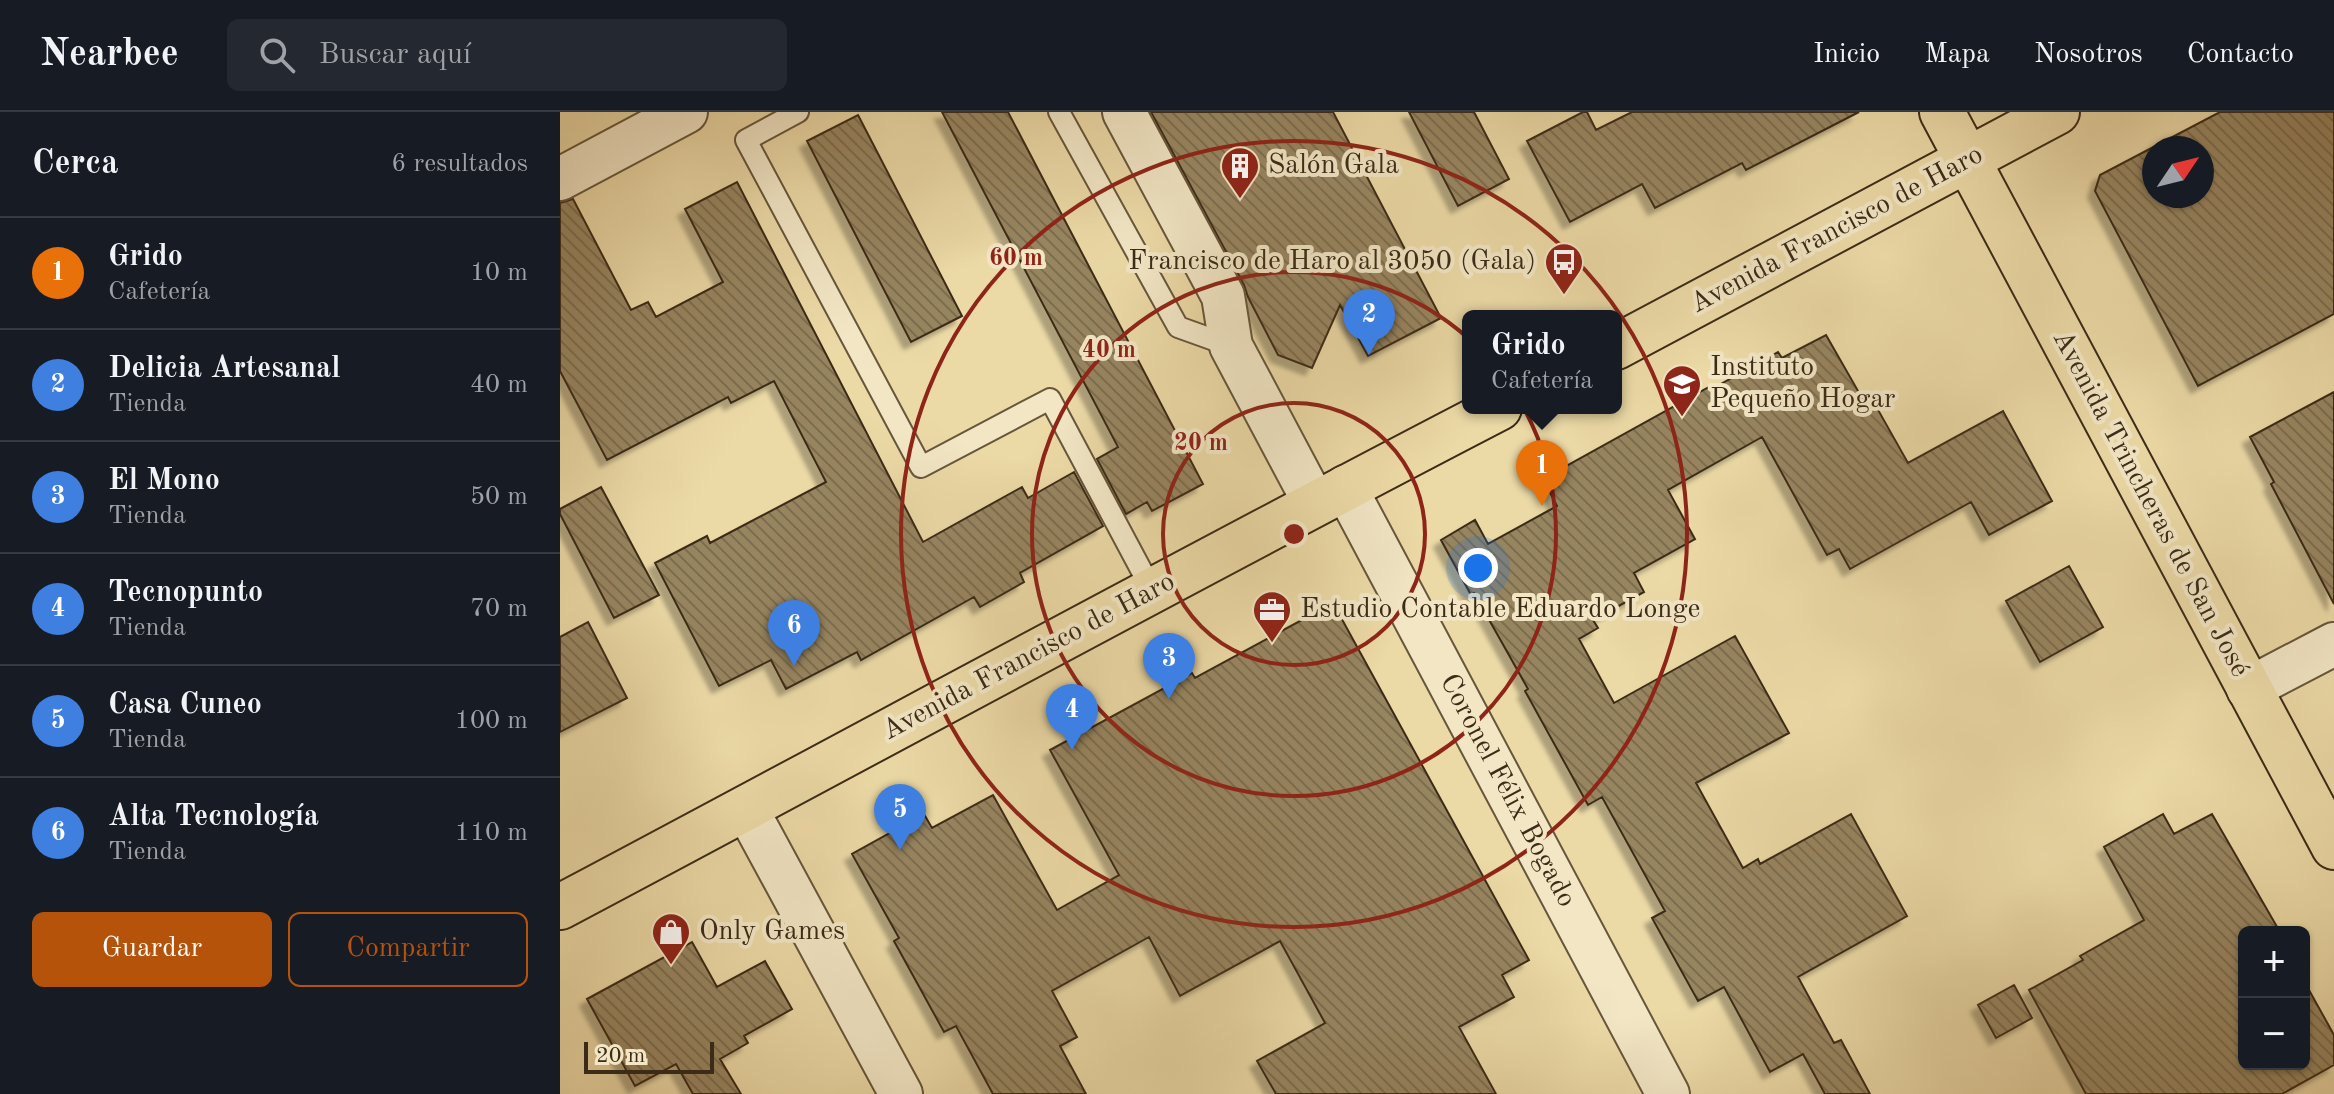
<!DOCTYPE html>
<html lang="es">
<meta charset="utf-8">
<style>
body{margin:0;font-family:"Old Standard TT",serif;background:#242831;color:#f1f3f6}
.controls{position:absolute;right:24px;bottom:24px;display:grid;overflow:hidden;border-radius:12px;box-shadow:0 2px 6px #0004}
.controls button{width:72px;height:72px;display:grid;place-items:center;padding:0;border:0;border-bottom:2px solid #363941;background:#171b24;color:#f1f3f6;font:40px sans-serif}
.compass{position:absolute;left:1582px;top:24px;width:72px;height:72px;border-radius:50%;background:#171b24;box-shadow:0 2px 6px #0004;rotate:55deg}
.scale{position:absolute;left:24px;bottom:20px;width:130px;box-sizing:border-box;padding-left:8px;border:4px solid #3b2b17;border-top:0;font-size:22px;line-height:28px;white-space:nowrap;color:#3b2b17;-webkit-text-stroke:6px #f2e6c5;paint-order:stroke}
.you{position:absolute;left:918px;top:456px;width:28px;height:28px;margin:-20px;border:6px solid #fff;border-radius:50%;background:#1a73e8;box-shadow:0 0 0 12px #1a73e833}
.badge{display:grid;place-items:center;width:52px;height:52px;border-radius:50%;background:#b45309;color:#fff;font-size:26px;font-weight:700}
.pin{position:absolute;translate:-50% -66px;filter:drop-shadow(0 2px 4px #0008)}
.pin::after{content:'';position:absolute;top:42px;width:28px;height:24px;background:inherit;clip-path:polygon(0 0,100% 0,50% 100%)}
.popup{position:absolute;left:902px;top:198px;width:160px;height:104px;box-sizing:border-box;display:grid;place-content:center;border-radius:12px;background:#171b24;filter:drop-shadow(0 2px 6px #0005);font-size:26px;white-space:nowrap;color:#9ea1a6}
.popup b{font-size:30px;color:#f1f3f6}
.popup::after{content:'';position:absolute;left:50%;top:100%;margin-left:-16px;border:16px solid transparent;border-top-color:#171b24}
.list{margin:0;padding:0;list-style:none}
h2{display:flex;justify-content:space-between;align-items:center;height:104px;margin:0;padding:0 32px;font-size:34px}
h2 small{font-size:26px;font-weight:400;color:#9ea1a6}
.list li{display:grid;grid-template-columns:52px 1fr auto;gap:24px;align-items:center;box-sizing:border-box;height:112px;padding:0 32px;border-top:2px solid #363941}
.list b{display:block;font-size:30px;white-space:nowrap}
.list p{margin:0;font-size:26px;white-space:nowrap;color:#9ea1a6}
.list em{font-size:26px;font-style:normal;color:#9ea1a6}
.actions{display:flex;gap:16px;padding:24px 32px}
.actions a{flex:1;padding:18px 0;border:2px solid #b45309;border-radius:12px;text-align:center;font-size:28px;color:#b45309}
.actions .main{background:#b45309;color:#fff}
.icon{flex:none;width:44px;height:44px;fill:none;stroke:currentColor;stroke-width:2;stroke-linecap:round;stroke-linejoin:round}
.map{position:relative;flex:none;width:1774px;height:982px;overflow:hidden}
header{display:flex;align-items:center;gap:48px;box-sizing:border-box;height:112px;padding:0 40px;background:#171b24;border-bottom:2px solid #363941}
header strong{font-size:38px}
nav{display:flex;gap:44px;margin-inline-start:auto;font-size:28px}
.search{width:560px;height:72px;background:#242831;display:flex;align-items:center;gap:20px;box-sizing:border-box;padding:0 28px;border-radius:12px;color:#9ea1a6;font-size:30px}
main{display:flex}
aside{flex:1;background:#171b24}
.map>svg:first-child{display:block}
</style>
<header>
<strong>Nearbee</strong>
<div class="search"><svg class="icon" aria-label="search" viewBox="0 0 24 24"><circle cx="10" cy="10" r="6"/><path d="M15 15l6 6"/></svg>Buscar aquí</div>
<nav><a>Inicio</a><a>Mapa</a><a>Nosotros</a><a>Contacto</a></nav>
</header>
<main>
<aside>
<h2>Cerca<small>6 resultados</small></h2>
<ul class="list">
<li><span class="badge" style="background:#e8710a">1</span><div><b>Grido</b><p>Cafetería</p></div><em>10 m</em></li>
<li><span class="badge" style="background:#3f7fe0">2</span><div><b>Delicia Artesanal</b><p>Tienda</p></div><em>40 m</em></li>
<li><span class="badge" style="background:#3f7fe0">3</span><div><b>El Mono</b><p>Tienda</p></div><em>50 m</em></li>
<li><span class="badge" style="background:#3f7fe0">4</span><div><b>Tecnopunto</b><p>Tienda</p></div><em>70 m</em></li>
<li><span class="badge" style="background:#3f7fe0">5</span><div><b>Casa Cuneo</b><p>Tienda</p></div><em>100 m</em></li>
<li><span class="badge" style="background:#3f7fe0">6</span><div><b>Alta Tecnología</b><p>Tienda</p></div><em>110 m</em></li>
</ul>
<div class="actions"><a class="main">Guardar</a><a>Compartir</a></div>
</aside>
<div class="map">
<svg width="1774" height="982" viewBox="0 0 1774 982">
<defs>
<pattern id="building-back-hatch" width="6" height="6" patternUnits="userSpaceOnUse" patternTransform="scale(2)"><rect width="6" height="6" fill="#978561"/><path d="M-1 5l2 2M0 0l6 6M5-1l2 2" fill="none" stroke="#7c6d4f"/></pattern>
<filter id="shadow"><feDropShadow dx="-7" dy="7" stdDeviation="2" flood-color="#0004"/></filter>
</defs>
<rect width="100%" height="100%" fill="#ebd9a6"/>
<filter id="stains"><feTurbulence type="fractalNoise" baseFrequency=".0025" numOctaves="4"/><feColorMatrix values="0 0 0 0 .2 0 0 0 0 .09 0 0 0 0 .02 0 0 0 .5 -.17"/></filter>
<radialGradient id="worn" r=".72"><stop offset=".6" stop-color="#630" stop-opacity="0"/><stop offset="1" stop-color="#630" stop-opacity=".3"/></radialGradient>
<path fill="url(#building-back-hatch)" stroke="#3b2b17" stroke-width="2" fill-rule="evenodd" filter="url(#shadow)" d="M 382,0 L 448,0 L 643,372 L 592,399 L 587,390 L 566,402 L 537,347 L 558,335 Z
M 591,0 L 773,0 L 881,206 L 808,244 L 780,193 L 752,256 L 718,243 L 688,185 L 684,173 Z
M 849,0 L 914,0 L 949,67 L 898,94 Z
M 1023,0 L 1027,0 L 1036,18 L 1072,0 L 1299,0 L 1186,58 L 1182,51 L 1095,96 L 1082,72 L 1010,110 L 967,29 Z
M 1660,0 L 1774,0 L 1774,202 L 1638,274 L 1535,79 L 1540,63 ZM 1594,36 L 1642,36 L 1642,84 L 1594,84 Z
M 298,3 L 402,204 L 351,230 L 247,29 Z
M 177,70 L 363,430 L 462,375 L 468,386 L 514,360 L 543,414 L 460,461 L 464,470 L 420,495 L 414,485 L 301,548 L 297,540 L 226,577 L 211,548 L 159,574 L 95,451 L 147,424 L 150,431 L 266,370 L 214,269 L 171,291 L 168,285 L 47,348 L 0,259 L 0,91 L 13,87 L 71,198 L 88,190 L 96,205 L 163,170 L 125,97 Z
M 1266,223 L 1310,300 L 1317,296 L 1348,351 L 1443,299 L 1492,389 L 1429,423 L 1411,390 L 1290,457 L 1279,437 L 1267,443 L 1202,325 L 1108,378 L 1135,427 L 1074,461 L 1084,480 L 1033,508 L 1038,516 L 1019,527 L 1054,591 L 1175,524 L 1229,621 L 1136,671 L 1183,756 L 1198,747 L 1200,752 L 1291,702 L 1347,804 L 1238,865 L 1274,931 L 1281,928 L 1310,982 L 1265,982 L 1243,942 L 1210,960 L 1164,875 L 1138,889 L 1092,806 L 1105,799 L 1042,685 L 1028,693 L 965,579 L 968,577 L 914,481 L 911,483 L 881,428 L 915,408 L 928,432 L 997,394 L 983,367 L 1149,275 L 1150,278 L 1218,240 L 1222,246 Z
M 1774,280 L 1774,492 L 1711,372 L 1714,370 L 1690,325 Z
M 41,375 L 99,483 L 54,506 L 0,402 L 0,397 Z
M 1509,454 L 1543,515 L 1480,550 L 1446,489 Z
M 773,491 L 969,848 L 942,863 L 954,885 L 899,915 L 936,982 L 716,982 L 697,949 L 765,911 L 720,829 L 620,884 L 589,825 L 492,879 L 517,925 L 500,934 L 526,982 L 433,982 L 396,914 L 384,920 L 334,829 L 339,826 L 292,742 L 364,702 L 372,716 L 433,683 L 497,798 L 559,763 L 490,638 L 632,561 L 635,566 Z
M 28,510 L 67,586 L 0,620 L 0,525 Z
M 1603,702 L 1614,722 L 1652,702 L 1720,820 L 1684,820 L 1684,952 L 1744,952 L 1744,869 L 1774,923 L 1774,953 L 1722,982 L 1526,982 L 1469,878 L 1523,848 L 1520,844 L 1584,808 L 1544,735 Z
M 132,830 L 157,875 L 205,849 L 232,897 L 184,924 L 188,931 L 160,947 L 181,982 L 133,982 L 116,952 L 75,974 L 27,887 Z
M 1454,873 L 1472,906 L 1436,926 L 1418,893 Z"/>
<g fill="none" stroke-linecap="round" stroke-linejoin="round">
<g stroke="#67563b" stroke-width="24">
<path id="service" d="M 238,0 L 186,28 L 361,355 L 490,287 L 593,480
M 499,0 L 618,215 L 671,234"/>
</g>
<g stroke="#67563b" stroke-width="46">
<path id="minor" d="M 564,0 L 663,184 L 671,234 L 754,390
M 0,67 L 126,0
M 785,375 L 1108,982
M 1688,577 L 1774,532
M 186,696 L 341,982"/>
</g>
<g stroke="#3b2b17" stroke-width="48">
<path id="primary" d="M 1382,0 L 1774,735
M 1056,235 L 1497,0
M 0,795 C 313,629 624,459 939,296"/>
</g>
<use href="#service" stroke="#f2e6c5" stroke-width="20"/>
<use href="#minor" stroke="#f2e6c5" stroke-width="42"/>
<use href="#primary" stroke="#ebd9a6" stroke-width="44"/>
</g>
<g fill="none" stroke="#8f2418" stroke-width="4">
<circle cx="734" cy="422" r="131"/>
<circle cx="734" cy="422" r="262"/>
<circle cx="734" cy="422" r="393"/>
</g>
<defs>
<g id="building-pin" transform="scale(2)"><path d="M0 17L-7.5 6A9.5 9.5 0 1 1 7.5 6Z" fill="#8f2418" stroke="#f2e6c5"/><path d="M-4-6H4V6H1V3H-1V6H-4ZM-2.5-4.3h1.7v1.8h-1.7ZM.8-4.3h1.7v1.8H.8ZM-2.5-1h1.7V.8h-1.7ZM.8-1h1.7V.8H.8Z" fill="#fff"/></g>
<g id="bus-pin" transform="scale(2)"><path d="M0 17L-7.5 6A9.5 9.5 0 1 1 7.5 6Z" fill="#8f2418" stroke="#f2e6c5"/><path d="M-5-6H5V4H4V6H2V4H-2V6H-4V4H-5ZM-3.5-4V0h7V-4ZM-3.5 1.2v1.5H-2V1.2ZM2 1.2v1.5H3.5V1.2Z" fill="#fff"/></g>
<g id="school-pin" transform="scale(2)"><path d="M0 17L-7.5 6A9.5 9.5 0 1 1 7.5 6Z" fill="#8f2418" stroke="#f2e6c5"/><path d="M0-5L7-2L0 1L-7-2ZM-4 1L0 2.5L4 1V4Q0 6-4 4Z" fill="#fff"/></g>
<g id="office-pin" transform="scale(2)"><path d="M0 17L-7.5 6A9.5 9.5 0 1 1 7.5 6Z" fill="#8f2418" stroke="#f2e6c5"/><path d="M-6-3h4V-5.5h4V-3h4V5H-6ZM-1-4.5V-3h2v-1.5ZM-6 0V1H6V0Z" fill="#fff"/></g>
<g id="shop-pin" transform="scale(2)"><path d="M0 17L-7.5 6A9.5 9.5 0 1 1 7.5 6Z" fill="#8f2418" stroke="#f2e6c5"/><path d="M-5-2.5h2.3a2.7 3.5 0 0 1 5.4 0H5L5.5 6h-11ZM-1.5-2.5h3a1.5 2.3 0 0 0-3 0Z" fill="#fff"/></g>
</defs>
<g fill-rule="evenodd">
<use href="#building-pin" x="680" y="54"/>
<use href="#bus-pin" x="1004" y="150"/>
<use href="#school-pin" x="1122" y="272"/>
<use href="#office-pin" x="712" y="498"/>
<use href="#shop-pin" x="111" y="820"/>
</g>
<g text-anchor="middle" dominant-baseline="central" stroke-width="8" stroke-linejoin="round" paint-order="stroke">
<g font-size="28" fill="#3b2b17" stroke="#f2e6c5" text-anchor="start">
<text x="708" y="54">Salón Gala</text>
<text x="976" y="150" text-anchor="end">Francisco de Haro al 3050 (Gala)</text>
<text x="1150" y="256">Instituto<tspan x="1150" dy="32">Pequeño Hogar</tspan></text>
<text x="740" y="498">Estudio Contable Eduardo Longe</text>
<text x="139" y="820">Only Games</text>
</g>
<g font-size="28" fill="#3b2b17" stroke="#f2e6c5">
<text transform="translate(1277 118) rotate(-28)">Avenida Francisco de Haro</text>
<text transform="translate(1590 392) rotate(62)">Avenida Trincheras de San José</text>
<text transform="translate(469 545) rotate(-28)">Avenida Francisco de Haro</text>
<text transform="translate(947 679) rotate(62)">Coronel Félix Bogado</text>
</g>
</g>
<circle cx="734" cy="422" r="12" fill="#8f2418" stroke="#f2e6c5" stroke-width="4"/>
<g font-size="24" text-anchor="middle" font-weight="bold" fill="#8f2418" stroke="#f2e6c5" stroke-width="8" stroke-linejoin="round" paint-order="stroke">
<text x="456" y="153">60 m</text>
<text x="549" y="245">40 m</text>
<text x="641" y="338">20 m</text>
</g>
<rect width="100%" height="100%" filter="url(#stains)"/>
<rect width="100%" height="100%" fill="url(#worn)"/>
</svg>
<div class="controls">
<button>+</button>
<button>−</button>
</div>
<svg class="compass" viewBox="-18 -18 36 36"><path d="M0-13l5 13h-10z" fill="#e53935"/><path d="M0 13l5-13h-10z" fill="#9ea1a6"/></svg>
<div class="scale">20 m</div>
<div class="you"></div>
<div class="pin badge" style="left:982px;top:394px;background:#e8710a">1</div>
<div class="popup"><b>Grido</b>Cafetería</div>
<div class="pin badge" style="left:809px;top:243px;background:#3f7fe0">2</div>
<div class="pin badge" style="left:609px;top:587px;background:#3f7fe0">3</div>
<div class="pin badge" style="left:512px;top:638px;background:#3f7fe0">4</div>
<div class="pin badge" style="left:340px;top:738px;background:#3f7fe0">5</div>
<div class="pin badge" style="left:234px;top:554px;background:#3f7fe0">6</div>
</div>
</main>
